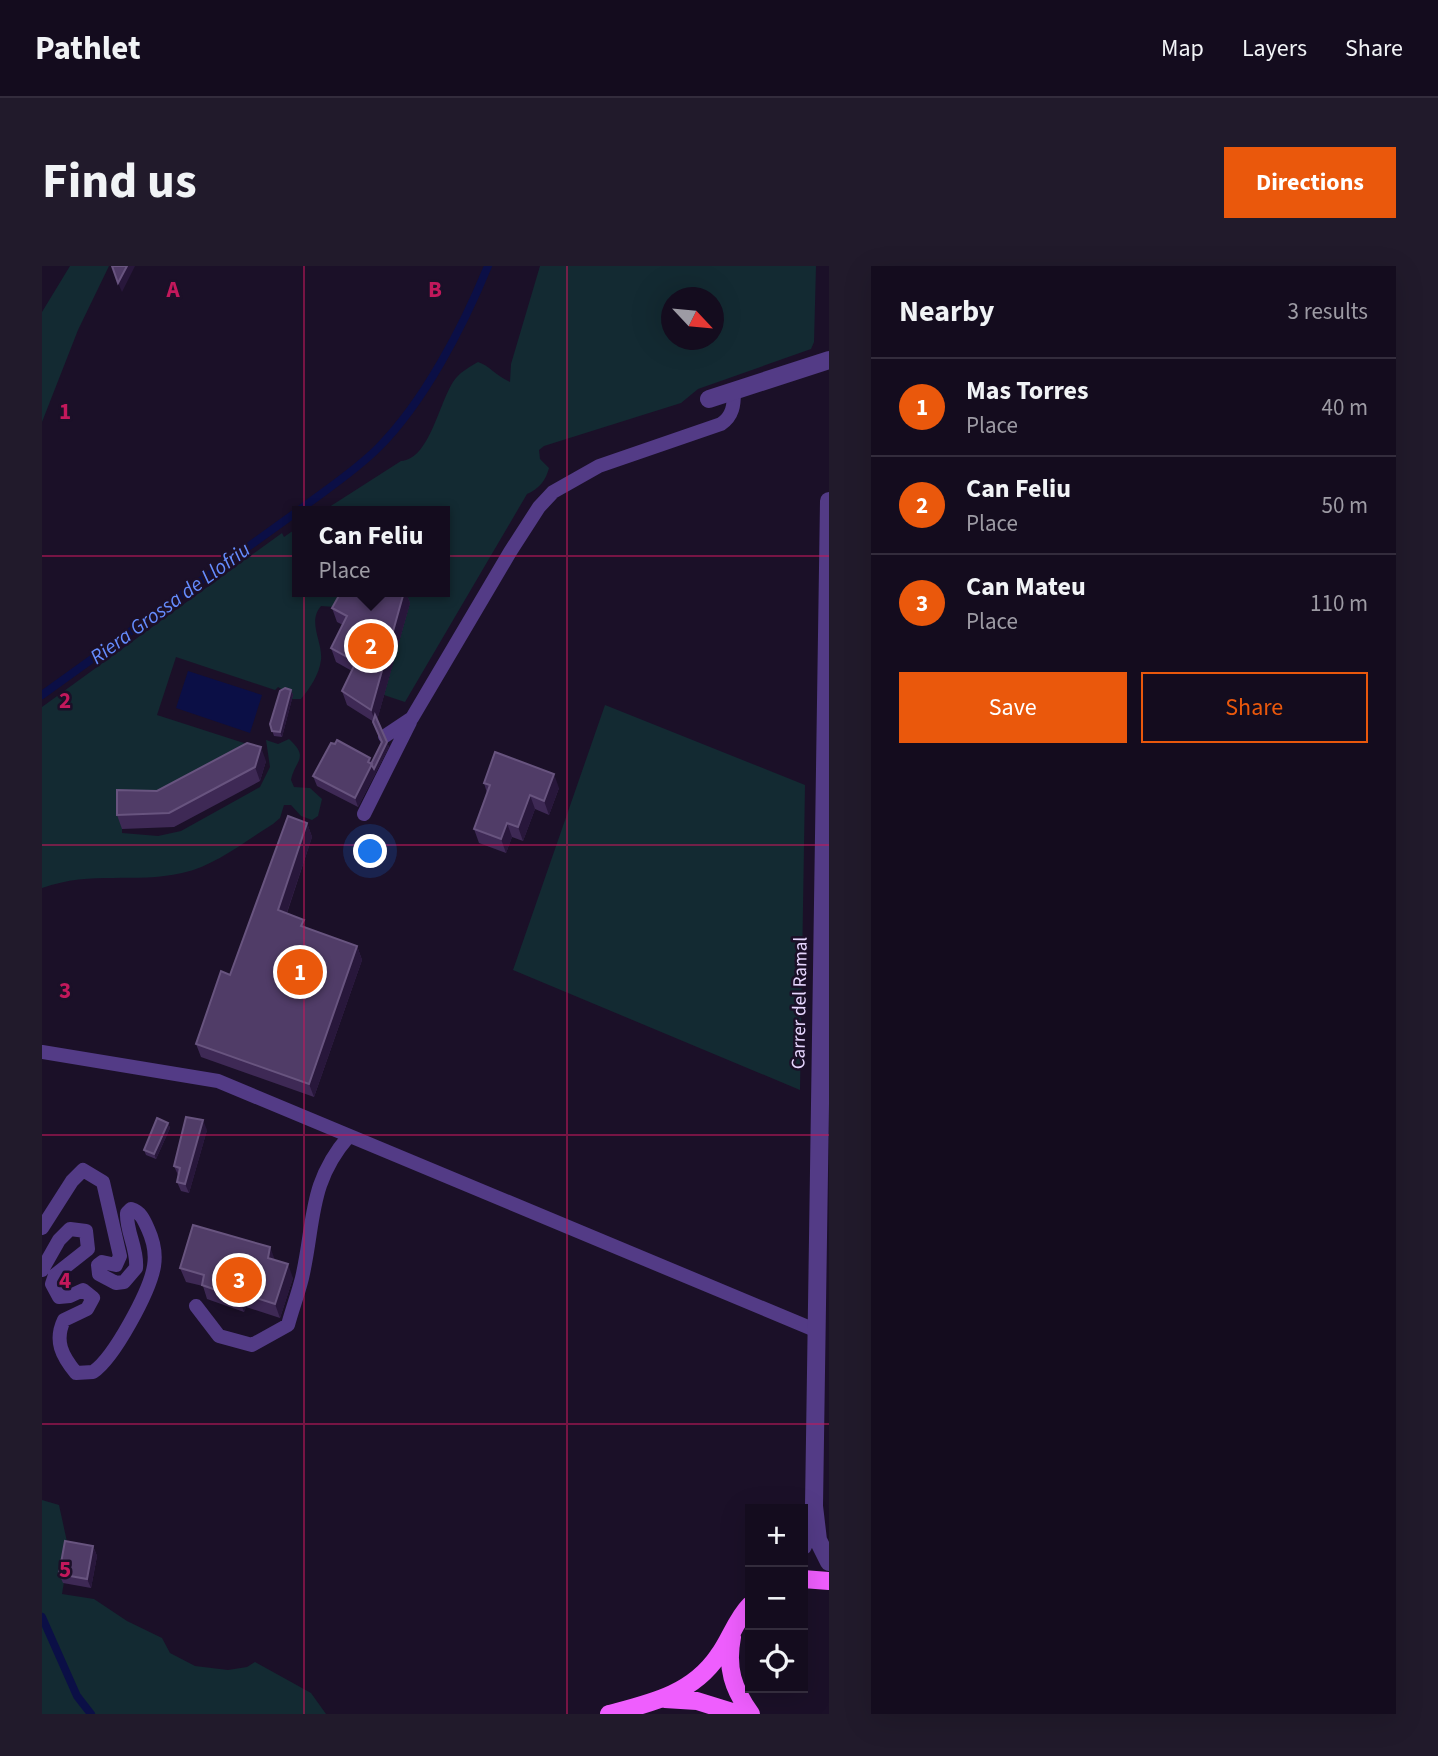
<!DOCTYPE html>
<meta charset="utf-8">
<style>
body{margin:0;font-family:"Source Sans 3",sans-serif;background:#211a2b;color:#f1f3f6}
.controls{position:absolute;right:21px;bottom:21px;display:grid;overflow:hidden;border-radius:0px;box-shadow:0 7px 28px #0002}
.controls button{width:63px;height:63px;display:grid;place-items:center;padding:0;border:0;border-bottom:2px solid #332c3c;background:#140c1e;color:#f1f3f6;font:35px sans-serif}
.compass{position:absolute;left:619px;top:21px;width:63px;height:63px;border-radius:50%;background:#140c1e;box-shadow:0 7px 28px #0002;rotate:116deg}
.you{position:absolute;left:329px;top:586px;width:24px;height:24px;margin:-18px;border:5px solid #fff;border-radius:50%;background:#1a73e8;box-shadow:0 0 0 10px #1a73e833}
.badge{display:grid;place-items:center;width:46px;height:46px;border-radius:50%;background:#ea580c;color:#fff;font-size:23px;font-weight:700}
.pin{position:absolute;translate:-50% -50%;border:4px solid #fff;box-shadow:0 2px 7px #0006}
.popup{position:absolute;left:250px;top:240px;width:158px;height:91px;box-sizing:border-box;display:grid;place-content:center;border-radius:0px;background:#140c1e;filter:drop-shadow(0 2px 5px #0005);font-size:23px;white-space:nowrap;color:#9d9ba4}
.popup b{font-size:26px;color:#f1f3f6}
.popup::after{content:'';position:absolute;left:50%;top:100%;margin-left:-14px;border:14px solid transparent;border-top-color:#140c1e}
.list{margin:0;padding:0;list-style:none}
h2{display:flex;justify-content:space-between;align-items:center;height:91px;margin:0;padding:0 28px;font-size:30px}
h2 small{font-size:23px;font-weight:400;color:#9d9ba4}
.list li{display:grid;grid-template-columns:46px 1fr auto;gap:21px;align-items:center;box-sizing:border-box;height:98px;padding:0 28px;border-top:2px solid #332c3c}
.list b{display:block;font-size:26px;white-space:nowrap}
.list p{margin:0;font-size:23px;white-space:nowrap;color:#9d9ba4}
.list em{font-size:23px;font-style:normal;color:#9d9ba4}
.actions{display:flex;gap:14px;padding:21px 28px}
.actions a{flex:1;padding:16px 0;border:2px solid #ea580c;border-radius:0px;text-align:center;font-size:24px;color:#ea580c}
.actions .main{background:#ea580c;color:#fff}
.icon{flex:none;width:38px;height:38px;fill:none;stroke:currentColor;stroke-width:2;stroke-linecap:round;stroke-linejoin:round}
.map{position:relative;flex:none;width:787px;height:1448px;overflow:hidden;border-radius:0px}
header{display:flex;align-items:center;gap:42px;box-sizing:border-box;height:98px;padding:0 35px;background:#140c1e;border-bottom:2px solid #332c3c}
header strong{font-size:33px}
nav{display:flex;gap:38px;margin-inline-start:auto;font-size:24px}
.intro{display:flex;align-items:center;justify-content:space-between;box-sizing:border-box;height:168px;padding:0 42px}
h1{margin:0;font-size:49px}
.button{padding:18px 32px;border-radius:0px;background:#ea580c;color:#fff;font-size:24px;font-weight:700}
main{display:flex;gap:42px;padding:0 42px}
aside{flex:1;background:#140c1e;border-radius:0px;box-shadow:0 7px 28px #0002}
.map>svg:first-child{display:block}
</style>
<header>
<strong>Pathlet</strong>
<nav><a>Map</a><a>Layers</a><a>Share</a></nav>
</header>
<div class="intro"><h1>Find us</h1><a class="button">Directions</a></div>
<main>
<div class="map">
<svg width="787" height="1448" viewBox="0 0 787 1448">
<rect width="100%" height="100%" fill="#1b1028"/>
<path fill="#132a32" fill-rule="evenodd" d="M 28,0 L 67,0 L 36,64 L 0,156 L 0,46 Z
M 498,0 L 774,0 L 772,76 L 769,83 L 656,123 L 639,137 L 502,180 L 497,184 L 498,193 L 507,202 C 504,214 497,223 485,228 L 363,436 L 342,429 L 368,337 L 342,326 L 402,326 L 402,245 L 281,245 L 359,195 C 389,193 397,133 414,112 C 420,105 429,100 436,96 C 448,100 453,109 468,116 L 469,98 ZM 629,32 L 671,32 L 671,74 L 629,74 Z
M 255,262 L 256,326 L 320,326 L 293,341 L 279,340 C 265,356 281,376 279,394 C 277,409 268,422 259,433 L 250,433 L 250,429 L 236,421 L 233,424 L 134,391 L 115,449 L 205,478 L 198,497 L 80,538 L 80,567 L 116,570 L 139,565 L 218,521 L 228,501 L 224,474 L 236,478 L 247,473 C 268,492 253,494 249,514 L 252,521 L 268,522 L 280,533 L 276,550 L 270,554 L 259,550 L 249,539 L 242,539 L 238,552 L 231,558 C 203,575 173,600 140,607 C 92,618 51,604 0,622 L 0,441 L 240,267 L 242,271 Z
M 563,439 L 763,519 L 758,824 L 471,704 Z
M 0,1234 L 17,1239 L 27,1285 L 20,1328 L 52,1333 L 85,1355 L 120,1372 L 128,1387 L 153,1400 L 186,1404 L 205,1401 L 213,1396 L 269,1427 L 284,1448 L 0,1448 Z"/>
<path fill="#0b0f46" d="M 146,405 L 220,429 L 208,467 L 134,442 Z"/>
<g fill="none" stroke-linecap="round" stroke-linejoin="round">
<path stroke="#0b0f46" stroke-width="8" d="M 256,245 C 282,225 312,206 336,182 C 382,136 421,61 446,0
M 0,429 L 256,245
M 0,1351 L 35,1430 L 49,1448"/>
<path stroke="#533b86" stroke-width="14" d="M 343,470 L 370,452 L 468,286 L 497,241 L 511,226 L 557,200 L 679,158 C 691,150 692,139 692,125
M 322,548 L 368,456
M 0,786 L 176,815 L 773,1064
M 0,962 L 30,915 L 41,904 L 61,916 L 78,990 L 74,999 L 60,996 L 56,999 L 57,1008 L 74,1017 L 82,1016 L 94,1002 C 96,983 84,966 85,947 L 89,943 C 99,946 102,954 106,963 C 111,974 114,988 112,1000 C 108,1025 72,1092 51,1106 L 34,1107 C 20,1090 12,1075 22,1054 L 45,1043 L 51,1032 L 41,1024 L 28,1030 L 17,1031 L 10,1018 L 13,1009 L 46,983 L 44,965 L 28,963 L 17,974 L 0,1004
M 154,1040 L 177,1070 L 210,1079 L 246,1059 C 250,1044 256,1028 260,1012 C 273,956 266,917 307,870"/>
<path stroke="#533b86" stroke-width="18" d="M 667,133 L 787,94
M 787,235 L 772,1240 L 776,1274 L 787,1296
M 761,1280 L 770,1251"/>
<path stroke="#ef5efe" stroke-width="18" d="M 761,1313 L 787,1315
M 690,1371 C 684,1402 691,1423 709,1448
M 623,1433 L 655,1435 L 697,1448
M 567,1448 C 609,1437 650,1428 676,1390 C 688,1374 694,1353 708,1339"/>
</g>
<path fill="#3e2955" d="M 299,326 L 364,326 L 368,337 L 335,454 L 347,481 L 316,541 L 275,520 L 271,510 L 330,496 L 339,476 L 332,456 L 305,439 L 300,425 L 310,405 L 294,396 L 289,382 L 301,359 L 295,356 L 290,342 Z
M 249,424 L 251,429 L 240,471 L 232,470 L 228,458 Z
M 224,495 L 218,515 L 132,561 L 80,563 L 75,549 L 115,525 Z
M 442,517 L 517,522 L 507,549 L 493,543 L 481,575 L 470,571 L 464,587 L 437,577 L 432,563 L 445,527 Z
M 265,557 L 270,571 L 245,647 L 265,662 L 315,680 L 320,694 L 272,831 L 159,791 L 154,778 Z
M 126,857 L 128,862 L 114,893 L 104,889 L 102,884 Z
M 165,864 L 147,927 L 139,925 L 135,916 L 136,909 L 132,900 Z
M 233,994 L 251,1012 L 238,1052 L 204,1041 L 202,1046 L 165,1033 L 161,1020 L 144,1016 L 138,1002 Z
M 51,1280 L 55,1290 L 49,1322 L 21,1317 L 17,1308 Z"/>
<path fill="#28173b" d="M 85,0 L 93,0 L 80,26 L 76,17 Z
M 362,326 L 364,326 L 368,337 L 334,458 L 329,444 Z
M 249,424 L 251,429 L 240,471 L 238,466 Z
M 345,476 L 347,481 L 316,541 L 313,532 L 326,496 L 328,492 L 332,501 Z
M 219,481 L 224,495 L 218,515 L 213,501 Z
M 512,508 L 517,522 L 507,549 L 502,535 Z
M 488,529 L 493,543 L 481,575 L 476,561 Z
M 265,557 L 270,571 L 241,658 L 236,644 Z
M 465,557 L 470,571 L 464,587 L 459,573 Z
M 315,680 L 320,694 L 272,831 L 267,818 Z
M 161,854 L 165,864 L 147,927 L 143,918 Z
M 126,857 L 128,862 L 114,893 L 112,888 Z
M 228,981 L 233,994 L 226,992 Z
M 246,998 L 251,1012 L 238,1052 L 233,1038 Z
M 199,1027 L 204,1041 L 202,1046 L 197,1032 Z
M 51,1280 L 55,1290 L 49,1322 L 45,1313 Z"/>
<path fill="#503c67" stroke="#68547f" stroke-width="2" d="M 70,0 L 85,0 L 76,17 Z
M 299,326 L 362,326 L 329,444 L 300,425 L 314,396 L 289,382 L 305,350 L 290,342 Z
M 243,422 L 249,424 L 238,466 L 230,465 L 228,458 L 238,425 Z
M 333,449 L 345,476 L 332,503 L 329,498 L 340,476 L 331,456 Z
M 295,474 L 328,492 L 326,496 L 330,498 L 313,532 L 271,510 L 289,477 L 293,478 Z
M 205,477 L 219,481 L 213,501 L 127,547 L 75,549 L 75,524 L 115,525 Z
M 453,486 L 512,508 L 502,535 L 488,529 L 476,561 L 465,557 L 459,573 L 432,563 L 448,519 L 442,517 Z
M 246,550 L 265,557 L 236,644 L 262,654 L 259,660 L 315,680 L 267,818 L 154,778 L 179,705 L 188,709 Z
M 144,851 L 161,854 L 143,918 L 135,916 L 138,902 L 132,900 Z
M 115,852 L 126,857 L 112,888 L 102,884 Z
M 151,959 L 228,981 L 226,992 L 246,998 L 233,1038 L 199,1027 L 197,1032 L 160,1019 L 162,1009 L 138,1002 Z
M 23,1275 L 51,1280 L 45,1313 L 17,1308 Z"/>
<path fill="none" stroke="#c2185b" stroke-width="2" stroke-opacity="0.55" d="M 262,0 L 262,1448M 525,0 L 525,1448M 0,290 L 787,290M 0,579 L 787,579M 0,869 L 787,869M 0,1158 L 787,1158"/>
<g text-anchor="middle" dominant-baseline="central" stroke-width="5" stroke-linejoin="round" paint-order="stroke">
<g font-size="19" fill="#e7d7ff" stroke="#1b1028">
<text transform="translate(758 737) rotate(-89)">Carrer del Ramal</text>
</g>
<g font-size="21" font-style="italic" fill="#658cfe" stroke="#1b1028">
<text transform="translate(128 337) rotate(-36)">Riera Grossa de Llofriu</text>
</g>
</g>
<g font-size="23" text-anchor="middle" font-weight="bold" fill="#c2185b" stroke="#1b1028" stroke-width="5" stroke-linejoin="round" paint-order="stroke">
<text x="131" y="31">A</text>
<text x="393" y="31">B</text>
<text x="23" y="153">1</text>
<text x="23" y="442">2</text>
<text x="23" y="732">3</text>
<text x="23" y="1022">4</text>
<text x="23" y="1311">5</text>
</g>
</svg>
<div class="controls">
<button>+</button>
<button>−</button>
<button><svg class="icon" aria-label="locate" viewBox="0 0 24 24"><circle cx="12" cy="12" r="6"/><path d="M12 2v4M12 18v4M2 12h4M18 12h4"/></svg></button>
</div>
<svg class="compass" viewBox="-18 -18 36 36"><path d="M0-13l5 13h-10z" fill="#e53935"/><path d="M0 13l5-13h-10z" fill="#9d9ba4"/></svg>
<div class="you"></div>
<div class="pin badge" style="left:258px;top:706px">1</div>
<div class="pin badge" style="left:329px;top:380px">2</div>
<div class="popup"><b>Can Feliu</b>Place</div>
<div class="pin badge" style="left:197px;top:1014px">3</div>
</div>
<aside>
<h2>Nearby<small>3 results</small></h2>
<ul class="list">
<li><span class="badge">1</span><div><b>Mas Torres</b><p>Place</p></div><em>40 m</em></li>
<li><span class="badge">2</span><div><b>Can Feliu</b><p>Place</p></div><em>50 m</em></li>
<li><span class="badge">3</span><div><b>Can Mateu</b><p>Place</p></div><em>110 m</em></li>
</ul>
<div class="actions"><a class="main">Save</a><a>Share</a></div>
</aside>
</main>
